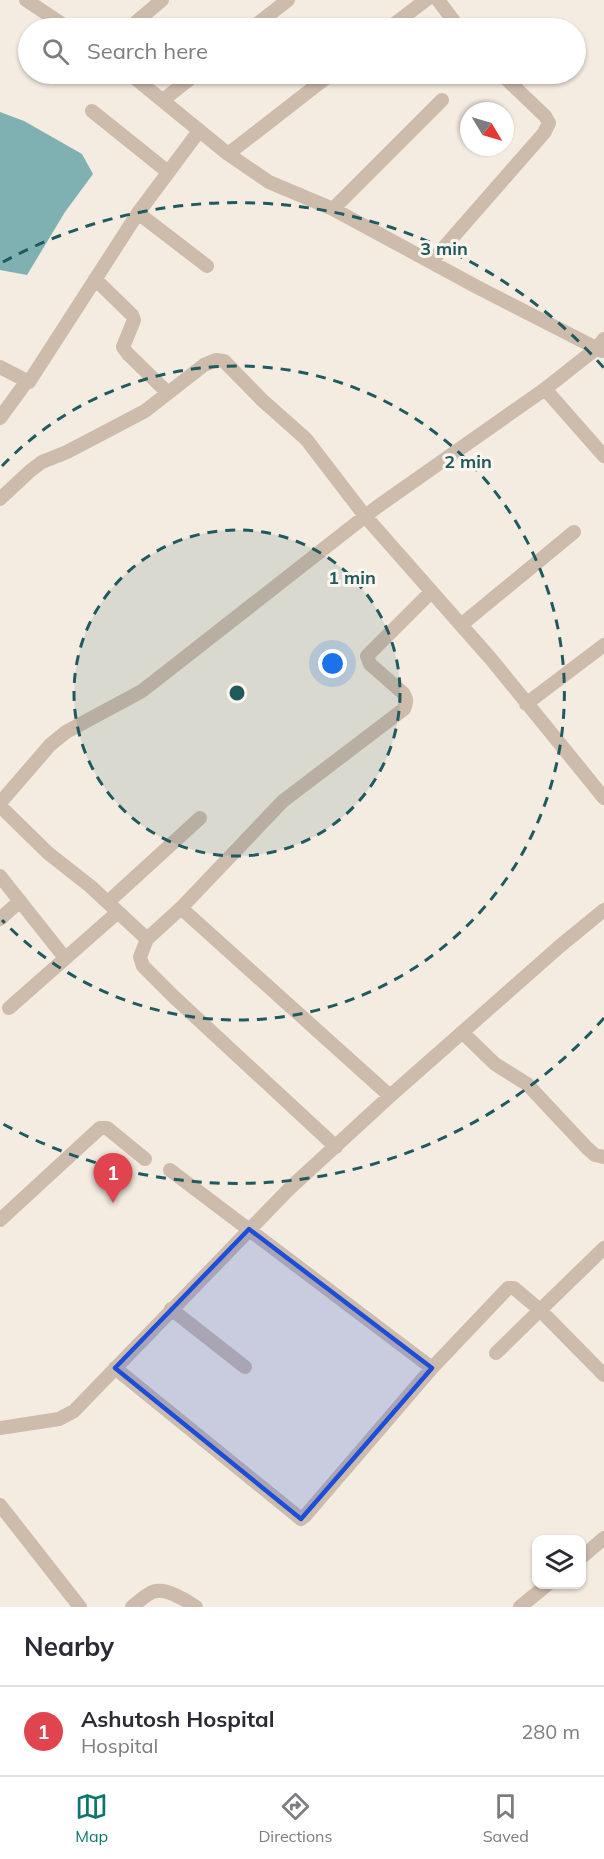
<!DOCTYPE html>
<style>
body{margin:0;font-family:Mulish,sans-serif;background:#f7f7f7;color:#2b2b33}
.controls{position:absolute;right:18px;bottom:18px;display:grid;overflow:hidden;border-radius:12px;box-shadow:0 2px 4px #0004}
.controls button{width:54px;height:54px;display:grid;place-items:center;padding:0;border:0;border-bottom:2px solid #e1e1e2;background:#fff;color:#2b2b33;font:30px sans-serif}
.compass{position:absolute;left:460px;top:102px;width:54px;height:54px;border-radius:50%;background:#fff;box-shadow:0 2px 4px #0004;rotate:128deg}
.you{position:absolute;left:333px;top:664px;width:21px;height:21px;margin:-15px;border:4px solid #fff;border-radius:50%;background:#1a73e8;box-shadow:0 0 0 9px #1a73e833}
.badge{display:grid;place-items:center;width:39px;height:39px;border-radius:50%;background:#0f766e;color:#fff;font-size:20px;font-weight:700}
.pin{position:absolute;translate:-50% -50px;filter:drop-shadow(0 2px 3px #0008)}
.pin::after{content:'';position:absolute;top:32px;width:21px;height:18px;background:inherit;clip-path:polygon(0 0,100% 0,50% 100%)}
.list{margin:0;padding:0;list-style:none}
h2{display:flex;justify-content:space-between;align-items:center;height:78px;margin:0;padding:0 24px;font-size:26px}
h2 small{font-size:20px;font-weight:400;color:#7c7c81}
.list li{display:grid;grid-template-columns:39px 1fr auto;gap:18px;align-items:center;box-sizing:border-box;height:90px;padding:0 24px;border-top:2px solid #e1e1e2}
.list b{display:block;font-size:22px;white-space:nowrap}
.list p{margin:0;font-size:20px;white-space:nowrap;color:#7c7c81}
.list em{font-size:20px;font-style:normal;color:#7c7c81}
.icon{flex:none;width:33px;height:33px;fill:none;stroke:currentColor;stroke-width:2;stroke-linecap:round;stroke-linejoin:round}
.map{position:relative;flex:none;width:604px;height:1607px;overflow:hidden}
.search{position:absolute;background:#fff;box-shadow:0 2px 4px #0004;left:18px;right:18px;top:18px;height:66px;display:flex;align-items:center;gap:15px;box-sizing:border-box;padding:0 21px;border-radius:33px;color:#7c7c81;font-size:22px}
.sheet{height:168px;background:#fff}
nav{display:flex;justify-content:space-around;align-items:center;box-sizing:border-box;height:84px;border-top:2px solid #e1e1e2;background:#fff;font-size:16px;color:#7c7c81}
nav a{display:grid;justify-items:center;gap:3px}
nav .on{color:#0f766e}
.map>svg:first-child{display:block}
</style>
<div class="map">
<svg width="604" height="1607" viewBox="0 0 604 1607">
<rect width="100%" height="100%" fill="#f4ebe1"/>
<path fill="#7fb0b2" d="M 0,112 L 24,121 L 82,154 L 93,174 L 65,212 L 27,275 L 0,270 Z"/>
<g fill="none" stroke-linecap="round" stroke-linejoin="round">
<path stroke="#cdbbac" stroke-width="14" d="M 26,0 L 68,28
M 438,0 L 459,28
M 129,28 L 162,0
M 252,28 L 288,0
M 389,28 L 426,0
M 130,74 L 228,154 L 269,182 L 333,209 L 477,287 L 602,351
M 163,100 L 196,74
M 92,111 L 168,172
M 228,154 L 331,74
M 333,209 L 442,100
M 138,213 L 207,266
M 432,261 L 544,133 L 549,123 L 545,116 L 501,74
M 95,279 L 132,315 L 134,320 L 123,347 L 128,354 L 168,393
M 0,367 L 29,382 L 138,213 L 199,131
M 545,389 L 604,456
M 0,418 L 27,381
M 0,499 L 30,471 L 42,462 L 67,452 L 145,411 L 204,365 L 216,360 L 224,361 L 262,400 L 306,439 L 365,516 L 491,659 L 604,798
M 461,625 L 574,532
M 526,704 L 604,645
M 0,803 L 50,745 L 66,732 L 142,691 L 377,507 L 545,389 L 597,348 L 604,339
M 0,806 L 48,853 L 90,886 L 147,939
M 0,876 L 65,958
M 108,902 L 200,818
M 181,908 L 390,1096
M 0,919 L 20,901
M 9,1008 L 118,912
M 463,1033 L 495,1064 L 527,1084 L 587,1148 L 595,1155 L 604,1157
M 336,1147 L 174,997 L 143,966 L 140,957 L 147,939 L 181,908 L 283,801 L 404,709 C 407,702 407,699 403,693 L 370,664 L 367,656 L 431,592
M 170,1170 L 432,1368
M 0,1220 L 100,1128 L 107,1128 L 145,1159
M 171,1309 L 245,1367
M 496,1353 L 604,1248
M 115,1368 L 301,1519 L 305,1516 L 432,1368 L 508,1288 L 514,1288 L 540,1310 L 604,1375
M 0,1428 L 59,1419 L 74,1411 L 290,1188 L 390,1096 L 560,946 L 604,910
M 0,1505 L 80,1607
M 582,1557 L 604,1538
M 132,1607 C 148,1594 154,1585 175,1595 C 182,1598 189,1602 196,1607
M 520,1607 L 548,1584"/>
</g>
<path fill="#1d4ed8" fill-opacity="0.2" stroke="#1d4ed8" stroke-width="4.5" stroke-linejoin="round" d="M 249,1229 L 432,1368 L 301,1519 L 115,1368 Z"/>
<circle cx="237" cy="693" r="163" fill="#1f5a5e" fill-opacity=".12"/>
<g fill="none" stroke="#1f5a5e" stroke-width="3" stroke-dasharray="10 8">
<circle cx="237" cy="693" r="163"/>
<path d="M2 466A327 327 0 1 1 2 920"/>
<path d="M604 1018A490 490 0 0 1 3 1124M3 262A490 490 0 0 1 604 368"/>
</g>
<circle cx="237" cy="693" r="9" fill="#1f5a5e" stroke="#fbf5ee" stroke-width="3"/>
<g font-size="18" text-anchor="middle" font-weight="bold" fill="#1f5a5e" stroke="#fbf5ee" stroke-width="6" stroke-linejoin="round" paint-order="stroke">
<text x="444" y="255">3 min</text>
<text x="468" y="468">2 min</text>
<text x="352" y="584">1 min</text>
</g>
</svg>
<div class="controls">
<button><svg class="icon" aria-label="layers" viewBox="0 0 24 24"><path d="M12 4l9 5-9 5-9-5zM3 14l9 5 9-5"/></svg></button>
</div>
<svg class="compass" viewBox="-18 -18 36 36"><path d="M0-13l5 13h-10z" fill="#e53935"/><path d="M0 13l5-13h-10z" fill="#7c7c81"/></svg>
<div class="you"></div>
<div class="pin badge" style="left:113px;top:1203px;background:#e0444e">1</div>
<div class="search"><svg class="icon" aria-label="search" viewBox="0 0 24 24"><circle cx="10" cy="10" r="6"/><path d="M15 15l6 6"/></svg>Search here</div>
</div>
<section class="sheet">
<h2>Nearby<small></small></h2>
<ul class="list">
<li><span class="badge" style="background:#e0444e">1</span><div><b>Ashutosh Hospital</b><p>Hospital</p></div><em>280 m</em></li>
</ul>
</section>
<nav>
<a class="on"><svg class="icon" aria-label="map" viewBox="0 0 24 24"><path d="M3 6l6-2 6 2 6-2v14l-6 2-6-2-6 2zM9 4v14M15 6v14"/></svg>Map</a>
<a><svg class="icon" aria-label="directions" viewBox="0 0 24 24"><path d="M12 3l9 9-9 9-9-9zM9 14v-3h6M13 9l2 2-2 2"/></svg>Directions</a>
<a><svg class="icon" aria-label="saved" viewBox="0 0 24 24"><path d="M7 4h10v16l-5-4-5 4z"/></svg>Saved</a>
</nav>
